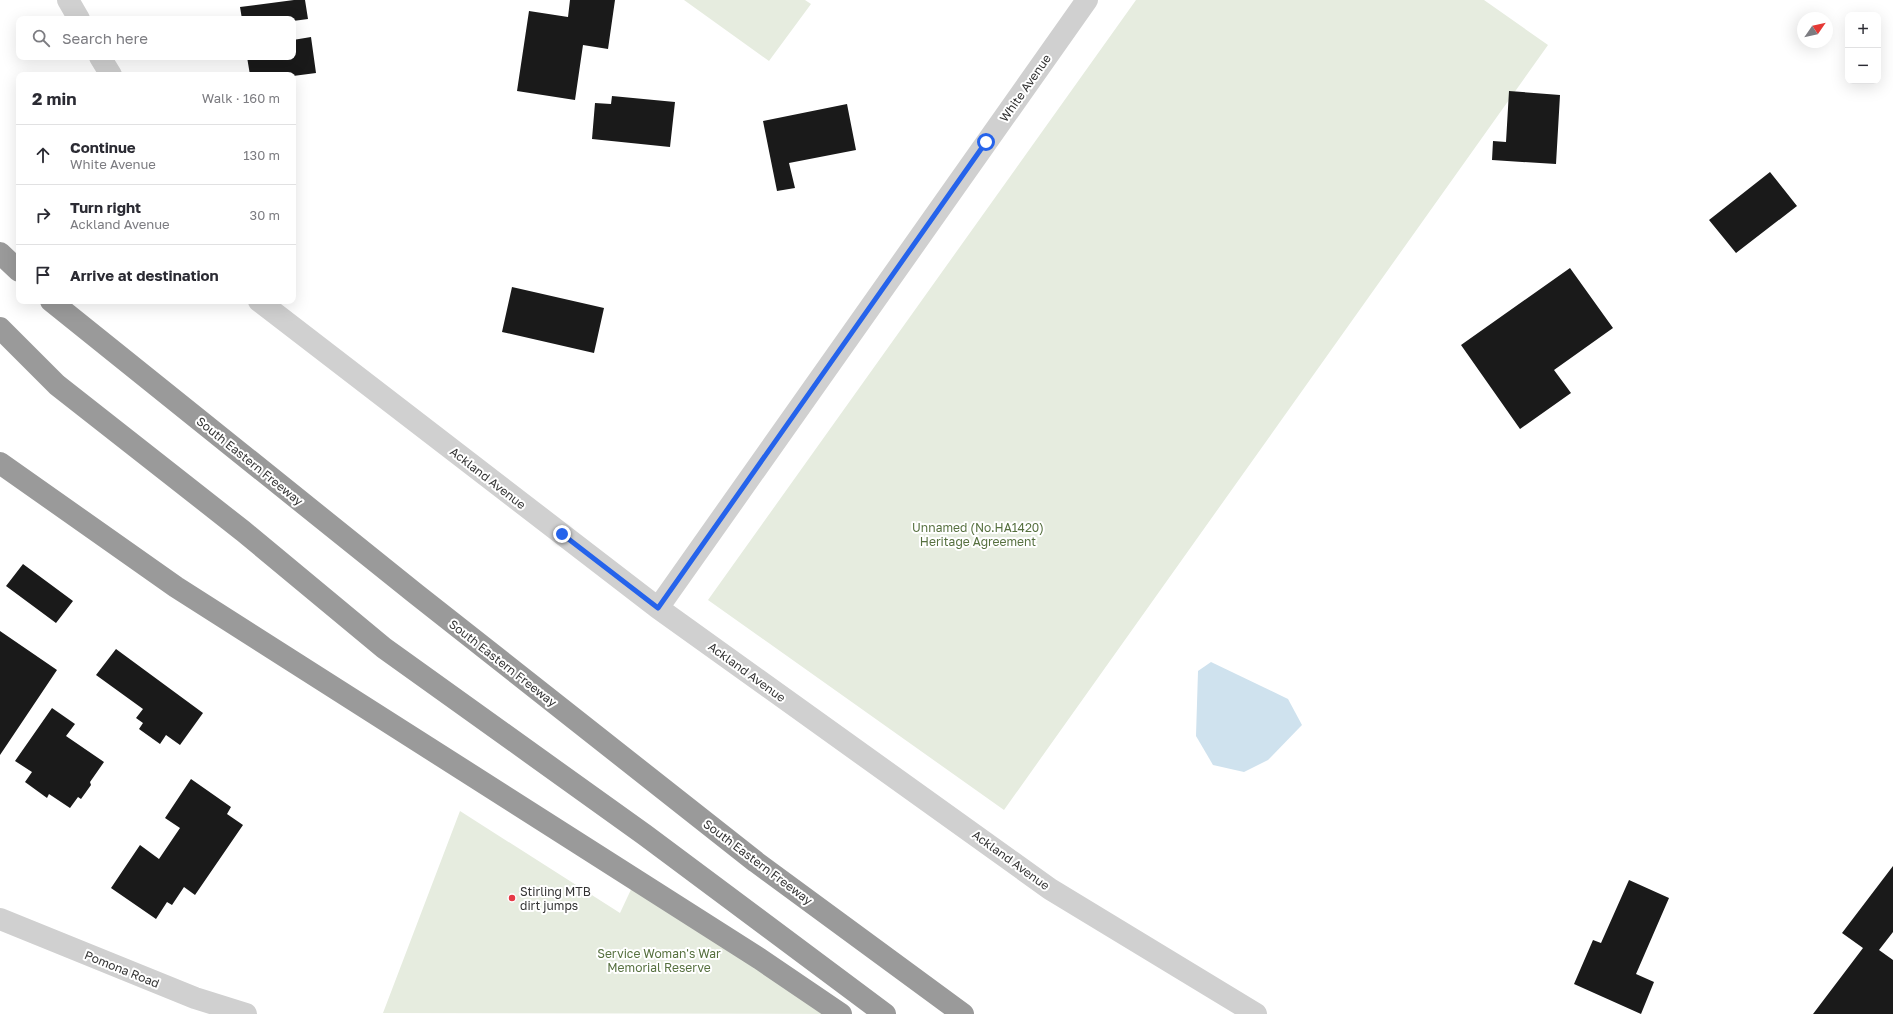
<!DOCTYPE html>
<meta charset="utf-8">
<style>
body{margin:0;font-family:"Golos Text",sans-serif;background:#f2f2f3;color:#2b2b33}
.controls{position:absolute;right:12px;top:12px;display:grid;overflow:hidden;border-radius:8px;box-shadow:0 4px 16px #0002}
.controls button{width:36px;height:36px;display:grid;place-items:center;padding:0;border:0;border-bottom:1px solid #e1e1e2;background:#fff;color:#2b2b33;font:20px sans-serif}
.compass{position:absolute;left:1797px;top:12px;width:36px;height:36px;border-radius:50%;background:#fff;box-shadow:0 4px 16px #0002;rotate:56deg}
.stop{position:absolute;width:12px;height:12px;margin:-9px;border:3px solid #2563eb;border-radius:50%;background:#fff}
.stop.end{background:#2563eb;border-color:#fff;box-shadow:0 1px 4px #0008}
.list{margin:0;padding:0;list-style:none}
h2{display:flex;justify-content:space-between;align-items:center;height:52px;margin:0;padding:0 16px;font-size:17px}
h2 small{font-size:13px;font-weight:400;color:#7c7c81}
.list li{display:grid;grid-template-columns:26px 1fr auto;gap:12px;align-items:center;box-sizing:border-box;height:60px;padding:0 16px;border-top:1px solid #e1e1e2}
.list b{display:block;font-size:15px;white-space:nowrap}
.list p{margin:0;font-size:13px;white-space:nowrap;color:#7c7c81}
.list em{font-size:13px;font-style:normal;color:#7c7c81}
.icon{flex:none;width:22px;height:22px;fill:none;stroke:currentColor;stroke-width:2;stroke-linecap:round;stroke-linejoin:round}
.map{position:relative;flex:none;width:1893px;height:1014px;overflow:hidden}
.search{position:absolute;background:#fff;box-shadow:0 4px 16px #0002;left:16px;top:16px;width:280px;height:44px;display:flex;align-items:center;gap:10px;box-sizing:border-box;padding:0 14px;border-radius:8px;color:#7c7c81;font-size:15px}
.panel{position:absolute;background:#fff;box-shadow:0 4px 16px #0002;left:16px;top:72px;width:280px;height:232px;border-radius:8px}
.map>svg:first-child{display:block}
</style>
<div class="map">
<svg width="1893" height="1014" viewBox="0 0 1893 1014">
<rect width="100%" height="100%" fill="#fff"/>
<path fill="#e6ecdf" d="M 684,0 L 805,0 L 811,4 L 769,61 Z
M 1136,0 L 1484,0 L 1548,45 L 1004,810 L 708,600 Z
M 460,811 L 620,913 L 635,881 L 841,1014 L 383,1013 Z"/>
<path fill="#cfe2ee" d="M 1211,662 L 1288,699 L 1302,725 L 1268,760 L 1244,772 L 1213,765 L 1196,736 L 1198,671 Z"/>
<path fill="#1a1a1a" d="M 294,0 L 305,0 L 308,19 L 293,21 L 293,19 L 242,19 L 240,7 Z
M 570,0 L 615,0 L 608,49 L 583,45 L 575,100 L 517,91 L 529,11 L 568,17 Z
M 311,37 L 316,73 L 293,76 L 250,75 L 247,57 L 293,57 L 293,40 Z
M 1509,91 L 1560,95 L 1556,164 L 1492,160 L 1493,141 L 1506,142 Z
M 612,96 L 675,102 L 670,147 L 592,139 L 595,103 L 611,104 Z
M 847,104 L 856,150 L 789,163 L 795,188 L 777,191 L 763,121 Z
M 1770,172 L 1797,206 L 1736,253 L 1709,220 Z
M 1570,268 L 1613,328 L 1554,370 L 1571,393 L 1520,429 L 1461,345 Z
M 512,287 L 604,308 L 594,353 L 502,332 Z
M 23,564 L 73,601 L 56,623 L 6,586 Z
M 0,631 L 57,670 L 0,755 Z
M 116,649 L 203,713 L 180,745 L 166,735 L 160,744 L 139,729 L 143,723 L 136,718 L 143,709 L 96,675 Z
M 52,708 L 75,724 L 66,736 L 104,762 L 90,782 L 91,785 L 81,799 L 78,797 L 70,808 L 49,794 L 47,798 L 25,782 L 32,772 L 15,761 Z
M 191,779 L 231,807 L 227,814 L 243,825 L 195,895 L 184,887 L 172,905 L 167,902 L 156,919 L 111,888 L 140,845 L 159,859 L 180,828 L 165,818 Z
M 1893,866 L 1893,932 L 1879,950 L 1893,960 L 1893,1014 L 1813,1014 L 1863,948 L 1842,933 Z
M 1629,880 L 1669,898 L 1636,974 L 1654,982 L 1641,1014 L 1574,984 L 1593,940 L 1601,943 Z"/>
<g fill="none" stroke-linecap="round" stroke-linejoin="round">
<path stroke="#d0d0d0" stroke-width="22" d="M 68,0 L 79,19
M 100,57 L 111,75
M 259,301 L 658,608 L 1050,889 L 1256,1014
M 658,608 L 1087,0
M 0,919 L 195,998 L 246,1014"/>
<path stroke="#9a9a9a" stroke-width="22" d="M 0,253 L 19,271
M 51,301 L 416,594 L 756,862 L 963,1014
M 0,328 L 57,385 L 243,531 L 384,648 L 645,835 L 885,1014
M 0,463 L 176,587 L 760,959 L 841,1014"/>
</g>
<g fill="none" stroke-linecap="round" stroke-linejoin="round">
<path stroke="#2563eb" stroke-width="5" d="M 562,534 L 658,608 L 986,142"/>
</g>
<circle fill="#e63946" stroke="#fff" stroke-width="1.5" cx="512" cy="898" r="4"/>
<g text-anchor="middle" dominant-baseline="central" stroke-width="4" stroke-linejoin="round" paint-order="stroke">
<g font-size="12" fill="#333" stroke="#fff">
<text transform="translate(1025 88) rotate(-55)">White Avenue</text>
<text transform="translate(250 461) rotate(39)">South Eastern Freeway</text>
<text transform="translate(488 478) rotate(38)">Ackland Avenue</text>
<text transform="translate(503 663) rotate(38)">South Eastern Freeway</text>
<text transform="translate(747 672) rotate(36)">Ackland Avenue</text>
<text transform="translate(1011 860) rotate(36)">Ackland Avenue</text>
<text transform="translate(758 862) rotate(37)">South Eastern Freeway</text>
<text transform="translate(122 969) rotate(22)">Pomona Road</text>
</g>
<g font-size="12" fill="#56703f" stroke="#fff">
<text x="978" y="527">Unnamed (No.HA1420)<tspan x="978" dy="14">Heritage Agreement</tspan></text>
<text x="659" y="953">Service Woman's War<tspan x="659" dy="14">Memorial Reserve</tspan></text>
</g>
<g font-size="12" fill="#333" stroke="#fff" text-anchor="start">
<text x="520" y="891">Stirling MTB<tspan x="520" dy="14">dirt jumps</tspan></text>
</g>
</g>
</svg>
<div class="controls">
<button>+</button>
<button>−</button>
</div>
<svg class="compass" viewBox="-18 -18 36 36"><path d="M0-13l5 13h-10z" fill="#e53935"/><path d="M0 13l5-13h-10z" fill="#7c7c81"/></svg>
<div class="stop" style="left:986px;top:142px"></div>
<div class="stop end" style="left:562px;top:534px"></div>
<div class="search"><svg class="icon" aria-label="search" viewBox="0 0 24 24"><circle cx="10" cy="10" r="6"/><path d="M15 15l6 6"/></svg>Search here</div>
<section class="panel">
<h2>2 min<small>Walk · 160 m</small></h2>
<ul class="list">
<li><svg class="icon" aria-label="ahead" viewBox="0 0 24 24"><path d="M12 20V5M6 11l6-6 6 6"/></svg><div><b>Continue</b><p>White Avenue</p></div><em>130 m</em></li>
<li><svg class="icon" aria-label="right" viewBox="0 0 24 24"><path d="M7 20v-9h11M14 6l5 5-5 5"/></svg><div><b>Turn right</b><p>Ackland Avenue</p></div><em>30 m</em></li>
<li><svg class="icon" aria-label="arrive" viewBox="0 0 24 24"><path d="M6 21V4h12l-3 4 3 4H6"/></svg><div><b>Arrive at destination</b></div></li>
</ul>
</section>
</div>
